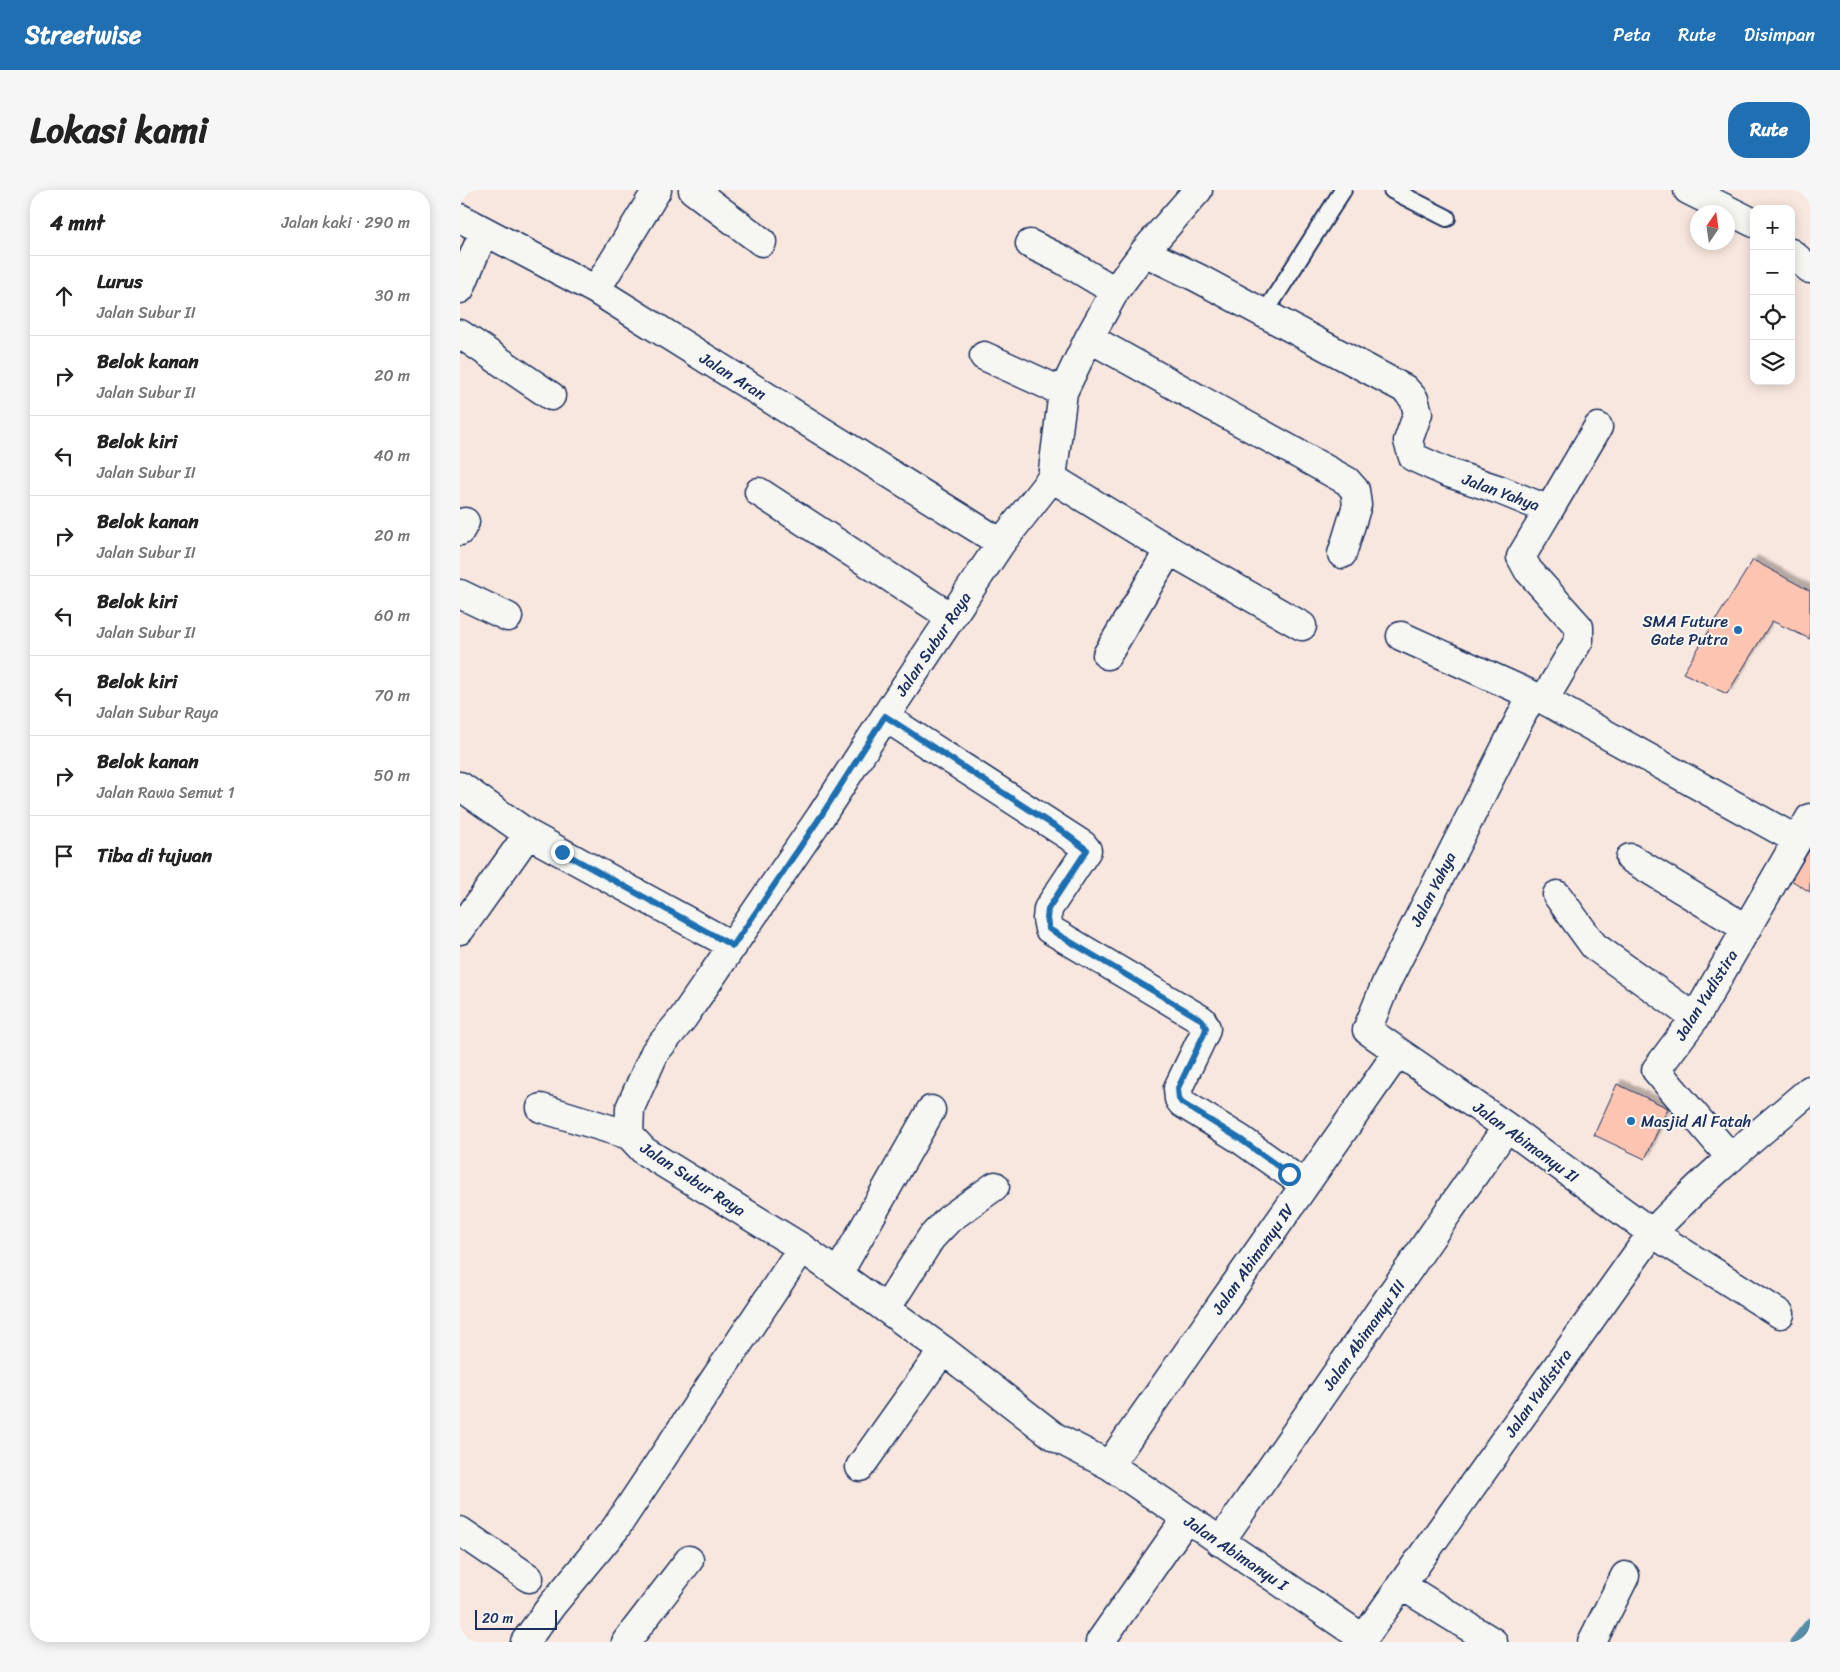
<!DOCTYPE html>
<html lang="id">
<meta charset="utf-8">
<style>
body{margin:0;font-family:Sriracha,sans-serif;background:#f6f6f6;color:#222}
.controls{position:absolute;right:15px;top:15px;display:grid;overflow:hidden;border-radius:10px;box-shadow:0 2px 12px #0003}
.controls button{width:45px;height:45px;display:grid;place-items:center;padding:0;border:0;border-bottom:1px solid #e0e0e0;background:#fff;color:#222;font:25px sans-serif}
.compass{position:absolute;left:1230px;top:15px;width:45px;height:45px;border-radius:50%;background:#fff;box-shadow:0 2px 12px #0003;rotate:13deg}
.scale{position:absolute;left:15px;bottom:12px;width:82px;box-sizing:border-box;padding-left:5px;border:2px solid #1b2f5e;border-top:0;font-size:14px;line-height:18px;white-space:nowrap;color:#1b2f5e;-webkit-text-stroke:4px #f6f6f2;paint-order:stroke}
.stop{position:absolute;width:15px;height:15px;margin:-11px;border:4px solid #1f6fb2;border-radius:50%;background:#fff}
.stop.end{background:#1f6fb2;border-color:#fff;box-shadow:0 1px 5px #0008}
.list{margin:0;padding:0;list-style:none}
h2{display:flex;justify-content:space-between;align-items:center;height:65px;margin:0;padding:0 20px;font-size:21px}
h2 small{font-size:16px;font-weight:400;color:#767676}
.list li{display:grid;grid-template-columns:32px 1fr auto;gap:15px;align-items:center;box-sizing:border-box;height:80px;padding:0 20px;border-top:1px solid #e0e0e0}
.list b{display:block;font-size:19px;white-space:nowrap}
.list p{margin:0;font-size:16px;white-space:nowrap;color:#767676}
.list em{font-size:16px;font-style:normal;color:#767676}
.icon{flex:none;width:28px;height:28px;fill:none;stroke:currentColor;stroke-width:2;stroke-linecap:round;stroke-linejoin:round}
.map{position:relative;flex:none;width:1350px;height:1452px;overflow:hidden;border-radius:20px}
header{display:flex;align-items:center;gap:30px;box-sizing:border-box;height:70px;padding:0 25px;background:#1f6fb2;color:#fff}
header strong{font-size:24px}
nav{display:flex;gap:28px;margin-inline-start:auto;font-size:18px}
.intro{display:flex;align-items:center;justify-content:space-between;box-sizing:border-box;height:120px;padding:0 30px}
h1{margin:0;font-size:35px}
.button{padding:12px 22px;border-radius:20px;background:#1f6fb2;color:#fff;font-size:18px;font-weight:700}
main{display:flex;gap:30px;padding:0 30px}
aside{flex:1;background:#fff;border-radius:20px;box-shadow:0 2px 12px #0003}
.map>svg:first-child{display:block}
</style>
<header>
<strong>Streetwise</strong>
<nav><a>Peta</a><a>Rute</a><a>Disimpan</a></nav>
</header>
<div class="intro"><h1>Lokasi kami</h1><a class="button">Rute</a></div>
<main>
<aside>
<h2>4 mnt<small>Jalan kaki · 290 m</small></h2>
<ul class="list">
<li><svg class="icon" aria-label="ahead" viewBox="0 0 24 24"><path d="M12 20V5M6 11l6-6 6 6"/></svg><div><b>Lurus</b><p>Jalan Subur II</p></div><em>30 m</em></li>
<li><svg class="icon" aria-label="right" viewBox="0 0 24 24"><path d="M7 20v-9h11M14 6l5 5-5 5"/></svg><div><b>Belok kanan</b><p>Jalan Subur II</p></div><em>20 m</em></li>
<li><svg class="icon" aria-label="left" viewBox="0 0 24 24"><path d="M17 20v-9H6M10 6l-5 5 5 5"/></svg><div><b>Belok kiri</b><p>Jalan Subur II</p></div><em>40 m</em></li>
<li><svg class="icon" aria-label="right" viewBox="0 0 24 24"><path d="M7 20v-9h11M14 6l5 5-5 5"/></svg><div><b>Belok kanan</b><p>Jalan Subur II</p></div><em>20 m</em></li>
<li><svg class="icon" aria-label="left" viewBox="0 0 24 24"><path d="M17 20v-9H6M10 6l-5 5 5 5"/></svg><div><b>Belok kiri</b><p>Jalan Subur II</p></div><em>60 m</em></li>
<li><svg class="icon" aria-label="left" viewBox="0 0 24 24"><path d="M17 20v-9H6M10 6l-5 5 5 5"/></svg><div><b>Belok kiri</b><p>Jalan Subur Raya</p></div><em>70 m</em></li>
<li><svg class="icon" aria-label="right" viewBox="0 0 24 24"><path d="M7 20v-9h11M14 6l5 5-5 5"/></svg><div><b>Belok kanan</b><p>Jalan Rawa Semut 1</p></div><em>50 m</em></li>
<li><svg class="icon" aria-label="arrive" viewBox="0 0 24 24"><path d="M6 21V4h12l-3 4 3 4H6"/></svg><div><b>Tiba di tujuan</b></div></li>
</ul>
</aside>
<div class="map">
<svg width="1350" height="1452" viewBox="0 0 1350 1452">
<defs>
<filter id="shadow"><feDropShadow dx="4.5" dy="-4.5" stdDeviation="1" flood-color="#0004"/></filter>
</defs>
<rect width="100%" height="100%" fill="#f8e7de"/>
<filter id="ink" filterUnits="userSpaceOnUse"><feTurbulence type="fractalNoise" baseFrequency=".02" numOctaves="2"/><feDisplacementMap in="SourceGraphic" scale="10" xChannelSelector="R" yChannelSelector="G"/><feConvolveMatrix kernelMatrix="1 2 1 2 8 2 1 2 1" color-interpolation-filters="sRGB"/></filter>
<g filter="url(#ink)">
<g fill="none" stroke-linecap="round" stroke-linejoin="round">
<path stroke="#558ca7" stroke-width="9" d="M 1334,1452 L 1350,1432"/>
</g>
<path fill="#fcc4b1" stroke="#1b2f5e" filter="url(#shadow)" d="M 1293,370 L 1350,401 L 1350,449 L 1312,431 L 1267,504 L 1223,483 Z
M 1350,659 L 1350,702 L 1331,690 Z
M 1157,894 L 1208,918 L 1185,969 L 1134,945 Z"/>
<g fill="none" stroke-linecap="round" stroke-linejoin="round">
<g stroke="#1b2f5e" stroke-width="20">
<path id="lane" d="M 932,0 L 987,28
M 804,124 L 883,0"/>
</g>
<g stroke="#1b2f5e" stroke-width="31">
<path id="street" d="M 233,0 L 302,52
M 738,0 L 684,62 L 655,101 L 629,148 L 603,202 L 592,288 L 541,353 L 436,510 L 361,626 L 223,828 L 195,862 L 170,918 L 169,945 L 184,961 L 342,1058 L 483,1160 L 595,1247 L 649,1275 L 904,1449
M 1228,0 L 1294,33
M 0,28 L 136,100 L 541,353
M 570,54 L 603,70 L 655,101
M 684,62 L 738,88 L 945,199 L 954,209 L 958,223 L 948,251 L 953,267 L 986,282 L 1040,300 L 1089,320 L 1061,367 L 1068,380 L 1119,437 L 1119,450 L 1084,510 L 1072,505 L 927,791 L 907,840 L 1047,937 L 1192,1043 L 1320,1124
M 1331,63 L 1350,79
M 0,99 L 24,41
M 136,100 L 197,0
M 0,144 L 91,206
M 629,148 L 887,291 L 895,300 L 897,315 L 882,364
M 524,166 L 603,202
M 592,288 L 709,360 L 842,436
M 299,302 L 491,427
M 1089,320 L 1138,237
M 0,341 L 5,332
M 0,404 L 48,427
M 941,446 L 1072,505
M 647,465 L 709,360
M 1084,510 L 1337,650
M 425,527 L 623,655 L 627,660 L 588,719 L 587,729 L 589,739 L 742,830 L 746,838 L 745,842 L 718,898 L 719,909 L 722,913 L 780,949 L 845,995
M 0,596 L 68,644 L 273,756
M 1170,668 L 1287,739
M 1097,705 L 1134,756 L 1235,828
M 0,740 L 68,644
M 81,918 L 169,945
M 1271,968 L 1196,880 L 1235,828 L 1350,628
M 378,1084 L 471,920
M 426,1119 L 471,1048 L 489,1029 L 535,996
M 649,1275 L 938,862
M 400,1277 L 483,1160
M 0,1341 L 69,1388
M 760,1352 L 1047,937
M 941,1395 L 1033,1452
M 65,1452 L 92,1415 L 155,1339 L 342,1058
M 166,1452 L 229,1370
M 640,1452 L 726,1329
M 901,1452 L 1192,1043 C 1241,991 1296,946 1350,900
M 1132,1452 L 1165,1386"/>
</g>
<use href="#lane" stroke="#f6f6f2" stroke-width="16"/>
<use href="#street" stroke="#f6f6f2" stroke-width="28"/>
</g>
</g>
<g fill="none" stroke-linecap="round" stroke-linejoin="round" filter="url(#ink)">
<path stroke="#1f6fb2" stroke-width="6" d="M 102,662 L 273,756 L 361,626 L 425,526 L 602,641 L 627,660 L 588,719 L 587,729 L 589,739 L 742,830 L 746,838 L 745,842 L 718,898 L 719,909 L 722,913 L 780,949 L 829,984"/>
</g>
<g fill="#1f6fb2" stroke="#f6f6f2" stroke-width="2">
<circle cx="1278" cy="440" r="5"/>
<circle cx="1171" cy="931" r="5"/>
</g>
<g text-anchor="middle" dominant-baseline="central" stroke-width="4" stroke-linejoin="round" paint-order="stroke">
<g font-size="16" fill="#1b2f5e" stroke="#f6f6f2">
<text transform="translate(273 186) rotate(32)">Jalan Aran</text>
<text transform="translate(1041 302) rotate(20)">Jalan Yahya</text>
<text transform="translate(473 454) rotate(-56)">Jalan Subur Raya</text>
<text transform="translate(973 699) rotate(-63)">Jalan Yahya</text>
<text transform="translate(1246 805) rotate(-58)">Jalan Yudistira</text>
<text transform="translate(1066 952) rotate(36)">Jalan Abimanyu II</text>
<text transform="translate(233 989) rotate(33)">Jalan Subur Raya</text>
<text transform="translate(793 1069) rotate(-55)">Jalan Abimanyu IV</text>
<text transform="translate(904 1145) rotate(-55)">Jalan Abimanyu III</text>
<text transform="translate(1078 1203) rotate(-55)">Jalan Yudistira</text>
<text transform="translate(776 1363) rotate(34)">Jalan Abimanyu I</text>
</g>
<g font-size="16" fill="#1b2f5e" stroke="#f6f6f2" text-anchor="end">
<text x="1268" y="431">SMA Future<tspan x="1268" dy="18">Gate Putra</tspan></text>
<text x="1181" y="931" text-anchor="start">Masjid Al Fatah</text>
</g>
</g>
</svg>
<div class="controls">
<button>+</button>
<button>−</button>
<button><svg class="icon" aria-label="locate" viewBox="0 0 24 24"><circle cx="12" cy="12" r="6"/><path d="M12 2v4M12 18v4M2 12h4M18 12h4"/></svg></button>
<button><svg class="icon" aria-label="layers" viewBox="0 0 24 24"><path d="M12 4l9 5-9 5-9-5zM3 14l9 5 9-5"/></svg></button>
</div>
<svg class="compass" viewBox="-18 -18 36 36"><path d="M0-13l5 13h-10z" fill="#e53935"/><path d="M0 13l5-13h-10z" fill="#767676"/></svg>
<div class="scale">20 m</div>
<div class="stop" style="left:829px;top:984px"></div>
<div class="stop end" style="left:102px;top:662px"></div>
</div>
</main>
